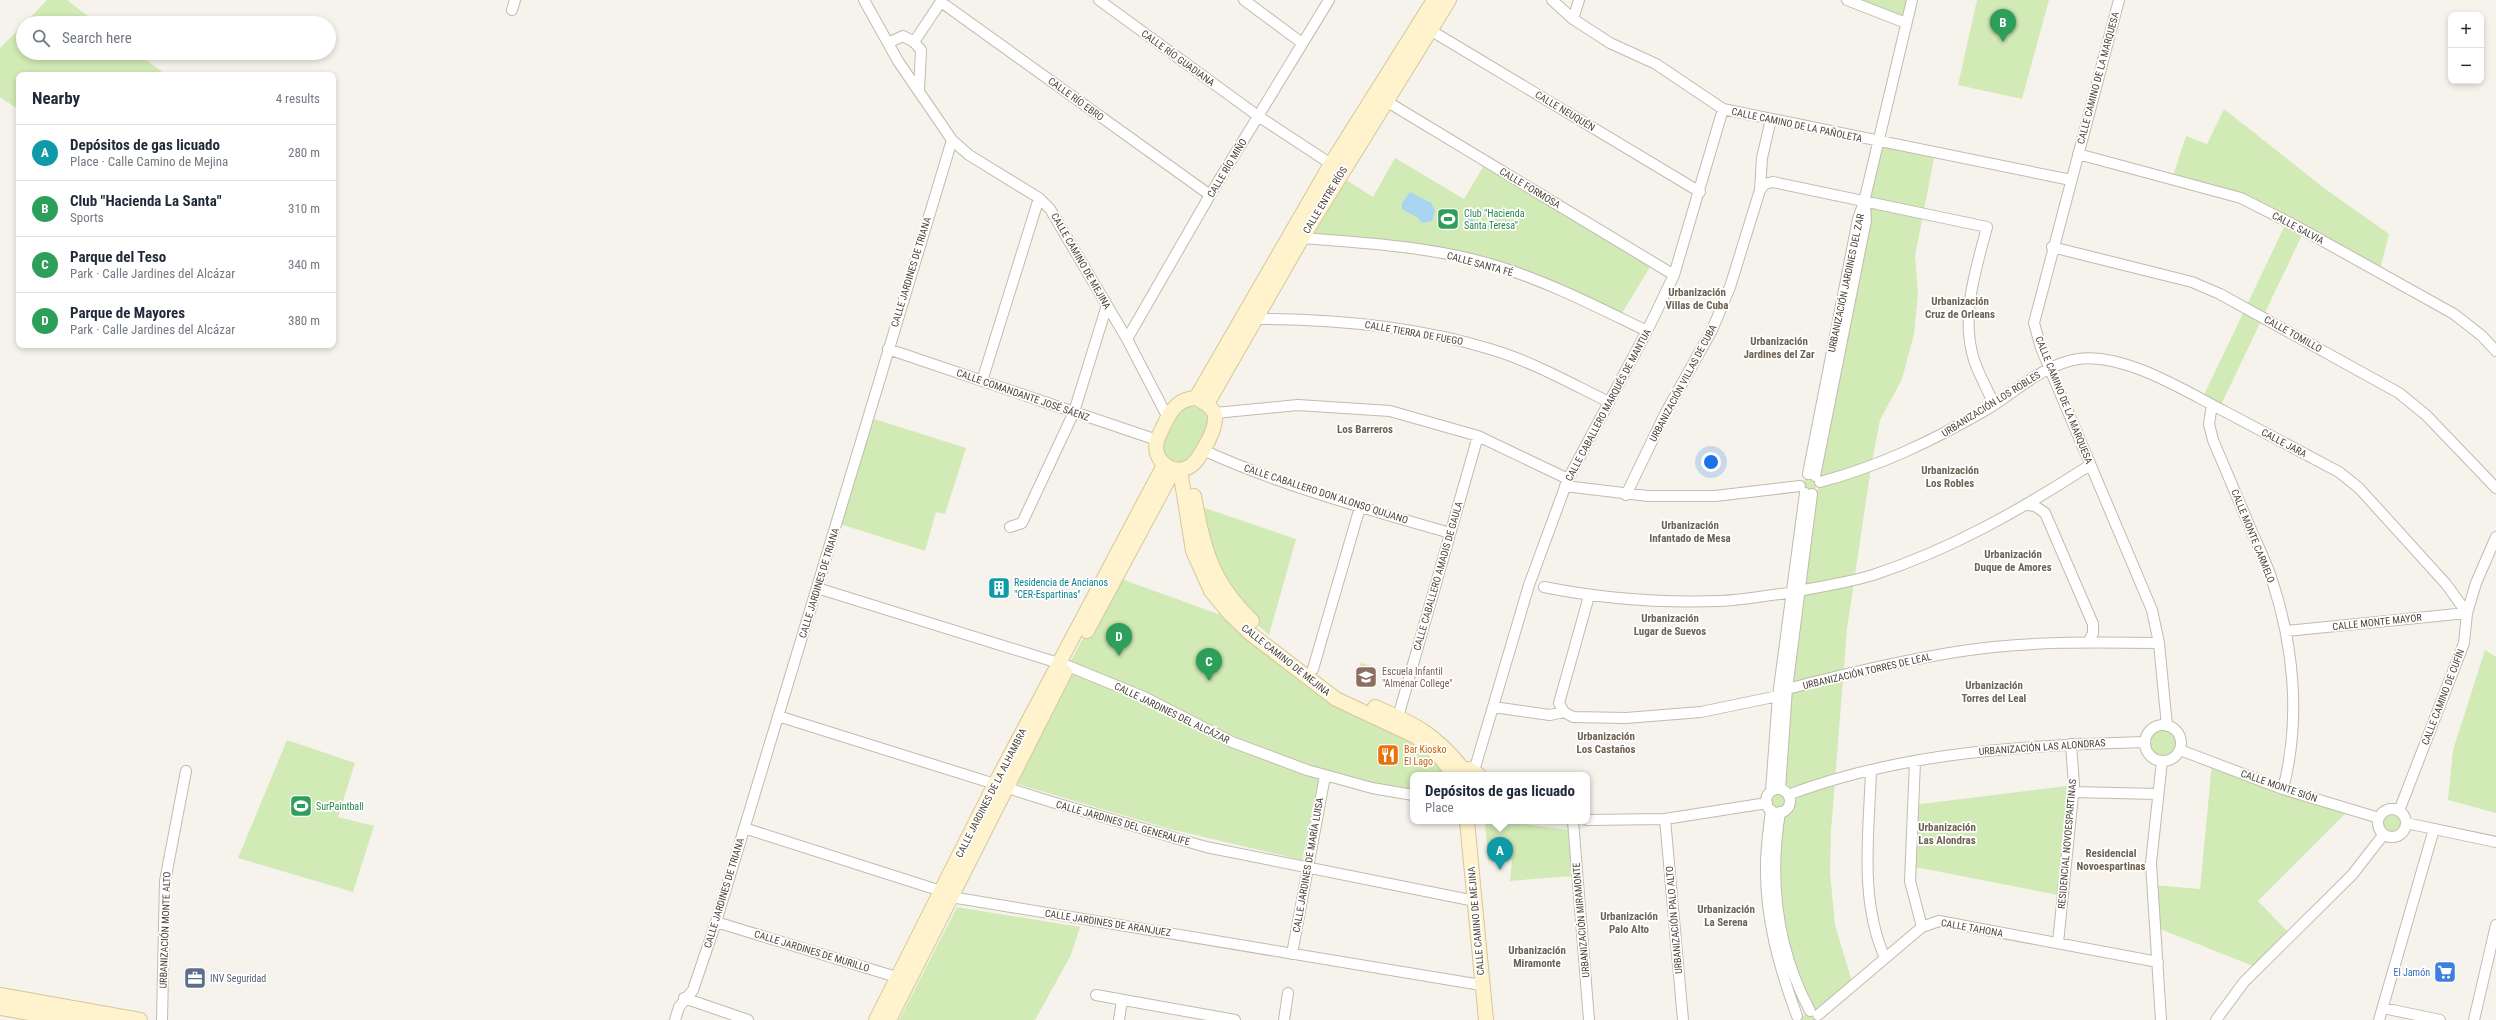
<!DOCTYPE html>
<meta charset="utf-8">
<style>
body{margin:0;font-family:"Roboto Condensed",sans-serif;background:#f6f6f7;color:#1f2937}
.controls{position:absolute;right:12px;top:12px;display:grid;overflow:hidden;border-radius:8px;box-shadow:0 2px 6px #0003}
.controls button{width:36px;height:36px;display:grid;place-items:center;padding:0;border:0;border-bottom:1px solid #e0e1e3;background:#fff;color:#1f2937;font:20px sans-serif}
.you{position:absolute;left:1711px;top:462px;width:14px;height:14px;margin:-10px;border:3px solid #fff;border-radius:50%;background:#1a73e8;box-shadow:0 0 0 6px #1a73e833}
.badge{display:grid;place-items:center;width:26px;height:26px;border-radius:50%;background:#fc3f1d;color:#fff;font-size:13px;font-weight:700}
.pin{position:absolute;translate:-50% -33px;filter:drop-shadow(0 1px 2px #0008)}
.pin::after{content:'';position:absolute;top:21px;width:14px;height:12px;background:inherit;clip-path:polygon(0 0,100% 0,50% 100%)}
.popup{position:absolute;left:1410px;top:772px;width:180px;height:52px;box-sizing:border-box;display:grid;place-content:center;border-radius:8px;background:#fff;filter:drop-shadow(0 1px 3px #0005);font-size:13px;white-space:nowrap;color:#747a83}
.popup b{font-size:15px;color:#1f2937}
.popup::after{content:'';position:absolute;left:50%;top:100%;margin-left:-8px;border:8px solid transparent;border-top-color:#fff}
.list{margin:0;padding:0;list-style:none}
h2{display:flex;justify-content:space-between;align-items:center;height:52px;margin:0;padding:0 16px;font-size:17px}
h2 small{font-size:13px;font-weight:400;color:#747a83}
.list li{display:grid;grid-template-columns:26px 1fr auto;gap:12px;align-items:center;box-sizing:border-box;height:56px;padding:0 16px;border-top:1px solid #e0e1e3}
.list b{display:block;font-size:15px;white-space:nowrap}
.list p{margin:0;font-size:13px;white-space:nowrap;color:#747a83}
.list em{font-size:13px;font-style:normal;color:#747a83}
.icon{flex:none;width:22px;height:22px;fill:none;stroke:currentColor;stroke-width:2;stroke-linecap:round;stroke-linejoin:round}
.map{position:relative;flex:none;width:2496px;height:1020px;overflow:hidden}
.search{position:absolute;background:#fff;box-shadow:0 2px 6px #0003;left:16px;top:16px;width:320px;height:44px;display:flex;align-items:center;gap:10px;box-sizing:border-box;padding:0 14px;border-radius:22px;color:#747a83;font-size:15px}
.panel{position:absolute;background:#fff;box-shadow:0 2px 6px #0003;left:16px;top:72px;width:320px;height:276px;border-radius:8px}
.map>svg:first-child{display:block}
</style>
<div class="map">
<svg width="2496" height="1020" viewBox="0 0 2496 1020">
<rect width="100%" height="100%" fill="#f6f3ec"/>
<path fill="#d2eab5" d="M 47,0 L 67,0 L 97,23 L 25,23 Z
M 1847,0 L 1912,0 L 1906,23 Z
M 1977,0 L 2049,0 L 2022,99 L 1958,85 Z
M 23,25 L 23,53 L 137,53 L 166,75 L 19,75 L 19,110 L 0,97 L 0,48 Z
M 2224,109 L 2328,191 L 2389,234 L 2379,273 L 2304,231 L 2219,409 L 2202,399 L 2287,221 L 2241,198 L 2172,179 L 2186,136 L 2207,144 Z
M 1877,142 L 1935,153 L 1915,256 L 1918,294 L 1914,334 L 1902,379 L 1880,420 L 1871,467 L 1847,629 L 1831,831 L 1830,872 L 1835,925 L 1853,985 L 1814,1012 L 1791,972 L 1775,863 L 1784,811 L 1790,802 L 1784,790 L 1787,689 L 1816,492 L 1820,486 L 1818,478 Z
M 1395,158 L 1464,199 L 1486,162 L 1653,262 L 1619,318 L 1546,283 L 1445,254 L 1302,238 L 1340,176 L 1373,197 Z
M 1186,399 L 1215,413 L 1203,450 L 1174,469 L 1157,440 Z
M 868,417 L 966,448 L 945,514 L 936,512 L 925,551 L 837,523 Z
M1803 484a7 7 0 1 1 14 0a7 7 0 1 1-14 0Z
M 1196,505 L 1296,539 L 1269,635 L 1236,606 L 1219,583 Z
M 1116,577 L 1218,614 L 1230,614 L 1336,699 L 1415,736 L 1452,775 L 1413,775 L 1413,795 L 1276,759 L 1068,666 Z
M 2485,650 L 2496,657 L 2496,813 L 2448,800 L 2453,750 Z
M 1361,663 L 1371,666 L 1364,682 L 1354,678 Z
M 1072,674 L 1111,688 L 1319,778 L 1302,860 L 1170,829 L 1017,784 Z
M2150 744a14 14 0 1 1 28 0a14 14 0 1 1-28 0Z
M 287,740 L 355,763 L 338,817 L 374,826 L 353,892 L 238,858 Z
M 2212,763 L 2350,809 L 2258,901 L 2291,935 L 2258,968 L 2155,927 L 2152,885 L 2200,889 Z
M 2074,785 L 2063,896 L 1910,866 L 1913,805 Z
M1769 801a9 9 0 1 1 18 0a9 9 0 1 1-18 0Z
M2381 823a11 11 0 1 1 22 0a11 11 0 1 1-22 0Z
M 1485,821 L 1502,821 L 1568,830 L 1572,876 L 1510,881 L 1512,860 L 1488,860 Z
M 957,907 L 1080,927 L 1071,955 L 1035,1020 L 899,1020 Z
M 1807,1013 L 1816,1016 L 1818,1020 L 1798,1020 Z"/>
<path fill="#a9d4f2" d="M 1410,192 L 1431,203 L 1435,210 L 1432,221 L 1422,223 L 1417,217 L 1402,209 L 1402,203 Z
M1463 224a6 6 0 1 1 12 0a6 6 0 1 1-12 0Z"/>
<g fill="none" stroke-linecap="round" stroke-linejoin="round">
<g stroke="#c2bbae" stroke-width="12">
<path id="street" d="M 864,0 L 898,61 L 952,140 L 969,155 L 1039,198 L 1050,209 L 1127,339 L 1168,418
M 1099,0 L 1258,116 L 1331,164
M 1244,0 L 1302,43
M 1552,0 L 1573,19 L 1610,43 L 1656,64 L 1723,109 L 2071,180
M 1847,0 L 1906,23
M 2119,0 L 2034,323 L 2041,348 L 2152,610 L 2159,643 L 2167,726
M 941,2 L 1210,195
M 512,10 L 515,0
M 1573,19 L 1579,0
M 1430,30 L 1700,192
M 914,42 L 942,0
M 888,43 L 903,36 L 914,42 L 921,50 L 919,91
M 1386,101 L 1674,275
M 2078,154 L 2241,198 L 2296,226 L 2454,314 L 2482,336 L 2496,351
M 1760,190 L 1762,158 L 1771,119
M 1302,238 C 1368,243 1437,247 1500,267 C 1551,283 1599,308 1647,331
M 2052,247 L 2192,282 L 2220,294 L 2399,393 L 2426,415 L 2496,488
M 1256,319 C 1335,319 1414,326 1490,349 C 1531,361 1570,383 1609,402
M 1127,339 L 1210,195 L 1329,0
M 888,349 L 1157,440
M 982,381 L 1039,198
M 2212,405 L 2209,424 L 2213,440 C 2226,471 2239,502 2252,532 C 2259,548 2267,564 2272,580 C 2294,647 2301,720 2283,789
M 1215,413 L 1298,405 L 1390,411 L 1478,436 L 1568,479
M 1203,450 C 1282,486 1367,509 1450,533
M 1808,474 L 1858,219 L 1864,202 L 1912,0
M 1815,476 L 1866,220 L 1865,206
M 1820,482 C 1880,466 1932,441 1986,410 C 2016,392 2042,365 2078,359 C 2123,352 2185,391 2224,411 C 2262,431 2301,452 2339,472 L 2359,488 L 2446,584 L 2467,613
M 1565,486 L 1648,496 L 1715,496 L 1800,486
M 1626,495 L 1665,414 L 1712,330 L 1730,287 L 1760,190 L 1765,184 L 1773,182 L 1987,227 C 1976,270 1960,315 1974,360 C 1979,375 1988,390 1994,405
M 2028,505 L 2035,506 L 2045,513 L 2093,624 L 2093,633 L 2089,641
M 1010,527 L 1022,523 L 1074,412 L 1107,305
M 1544,587 C 1603,599 1661,603 1720,601 C 1744,600 1767,595 1790,593
M 817,588 L 1068,666 L 1144,697 L 1232,742 L 1307,770 L 1372,788 L 1413,795
M 1799,591 C 1824,586 1850,582 1873,575 C 1952,549 2022,509 2090,465
M 1589,596 L 1559,703 L 1564,712 L 1573,717 L 1626,718 L 1701,712 L 1778,696
M 2286,631 L 2467,613
M 1313,669 L 1360,507
M 1787,689 C 1845,674 1903,660 1962,651 C 2027,641 2094,642 2159,643
M 1493,707 L 1550,715 L 1564,712
M 778,716 L 1052,802 L 1206,847 L 1475,901
M 1398,717 L 1478,436
M2145 743a18 18 0 1 1 36 0a18 18 0 1 1-36 0Z
M 2180,750 L 2283,789 L 2379,818
M 1915,762 L 1910,881 L 1922,927
M 1474,771 L 1529,585 L 1568,479 L 1647,331 L 1674,275 L 1723,109
M 1871,771 C 1869,832 1859,900 1885,958
M 1780,789 L 1787,689 L 1812,494
M1766 801a12 12 0 1 1 24 0a12 12 0 1 1-24 0Z
M 1771,791 L 1778,696 L 1805,493
M 2073,792 L 2158,794
M 1788,795 C 1901,752 2026,745 2145,742
M2378 823a14 14 0 1 1 28 0a14 14 0 1 1-28 0Z
M 1771,810 C 1769,828 1766,847 1766,865 C 1765,917 1779,967 1797,1016
M 2399,811 L 2464,643 L 2467,613 L 2476,583 L 2496,537
M 1780,812 C 1769,880 1777,949 1810,1011
M 1665,819 L 1683,1020
M 1587,820 L 1665,819 L 1767,803
M 1573,821 L 1589,1020
M 2406,823 L 2496,842
M 744,828 L 941,891 L 951,897 L 1481,985
M 716,922 L 903,979
M 2058,943 L 2074,785 L 2071,744
M 1292,954 L 1325,776
M 1096,995 L 1235,1020
M 684,998 L 748,1020
M 2383,1008 L 2440,1020
M 1818,1015 L 1922,927 L 1939,921 L 2158,962
M 162,1020 L 165,881 L 186,771
M 675,1020 L 679,1007 L 693,990 L 716,922 L 952,140
M 1119,1020 L 1122,1000
M 1284,1020 L 1288,993
M 2161,1020 L 2151,863 L 2162,761
M 2216,1020 L 2244,982 L 2352,875 L 2384,834
M 2379,1020 L 2434,829
M 2474,1020 L 2496,925"/>
</g>
<g stroke="#d6c79b" stroke-width="16">
<path id="secondary" d="M 1196,398 L 1331,164 L 1434,0
M 1196,398 L 1207,404 L 1215,413 C 1216,425 1212,433 1207,443 C 1202,451 1198,462 1189,467 C 1171,476 1152,459 1157,441 C 1159,434 1163,427 1166,421 C 1173,407 1180,399 1196,398 Z
M 1207,404 L 1302,238 L 1449,0
M 1180,470 L 1193,551 L 1211,591 L 1230,614 L 1251,634 L 1336,699 L 1415,736 L 1438,754 L 1453,774
M 1194,496 C 1204,550 1211,581 1252,621
M 1087,631 L 1174,469
M 1375,707 C 1415,724 1435,734 1463,769
M 1455,772 L 1469,769 L 1479,775
M 1467,821 L 1486,1020
M 0,995 L 140,1020
M 0,1008 L 53,1017 L 91,1019
M 876,1020 L 995,784 L 1164,465
M 889,1020 L 1065,672"/>
</g>
<use href="#street" stroke="#fff" stroke-width="10"/>
<use href="#secondary" stroke="#fff3cd" stroke-width="14"/>
</g>
<defs>
<g id="stadium-square" transform="scale(1.15)"><rect x="-9" y="-9" width="18" height="18" rx="4" fill="#2e9e5b" stroke="#fff"/><path d="M0-5a6.5 5 0 1 0 0 10a6.5 5 0 1 0 0-10ZM-3.5-1.8h7v3.6h-7Z" fill="#fff"/></g>
<g id="building-square" transform="scale(1.15)"><rect x="-9" y="-9" width="18" height="18" rx="4" fill="#0f9aa8" stroke="#fff"/><path d="M-4-6H4V6H1V3H-1V6H-4ZM-2.5-4.3h1.7v1.8h-1.7ZM.8-4.3h1.7v1.8H.8ZM-2.5-1h1.7V.8h-1.7ZM.8-1h1.7V.8H.8Z" fill="#fff"/></g>
<g id="school-square" transform="scale(1.15)"><rect x="-9" y="-9" width="18" height="18" rx="4" fill="#8d6e63" stroke="#fff"/><path d="M0-5L7-2L0 1L-7-2ZM-4 1L0 2.5L4 1V4Q0 6-4 4Z" fill="#fff"/></g>
<g id="restaurant-square" transform="scale(1.15)"><rect x="-9" y="-9" width="18" height="18" rx="4" fill="#e8710a" stroke="#fff"/><path d="M-5-6h1v4h1v-4h1v4h1v-4h1v5L-1.5 .5V6h-2V.5L-5-1ZM5-6V6H3V1.5H1.5Q1.5-4 5-6Z" fill="#fff"/></g>
<g id="supermarket-square" transform="scale(1.15)"><rect x="-9" y="-9" width="18" height="18" rx="4" fill="#3f7fe0" stroke="#fff"/><path d="M-6-5.5h2.5l.6 2H6L4.5 2H-2.5L-4.4-4H-6ZM-1.5 3.2a1.3 1.3 0 1 0 .1 0ZM3 3.2a1.3 1.3 0 1 0 .1 0Z" fill="#fff"/></g>
<g id="office-square" transform="scale(1.15)"><rect x="-9" y="-9" width="18" height="18" rx="4" fill="#5c6f8a" stroke="#fff"/><path d="M-6-3h4V-5.5h4V-3h4V5H-6ZM-1-4.5V-3h2v-1.5ZM-6 0V1H6V0Z" fill="#fff"/></g>
</defs>
<g fill-rule="evenodd">
<use href="#stadium-square" x="1448" y="219"/>
<use href="#building-square" x="999" y="588"/>
<use href="#school-square" x="1366" y="677"/>
<use href="#restaurant-square" x="1388" y="755"/>
<use href="#stadium-square" x="301" y="806"/>
<use href="#supermarket-square" x="2445" y="972"/>
<use href="#office-square" x="195" y="978"/>
</g>
<g text-anchor="middle" dominant-baseline="central" stroke-width="3.5" stroke-linejoin="round" paint-order="stroke">
<g font-size="10" fill="#4b4439" stroke="#fff">
<text transform="translate(1178 58) rotate(36)">CALLE RÍO GUADIANA</text>
<text transform="translate(2098 78) rotate(-75)">CALLE CAMINO DE LA MARQUESA</text>
<text transform="translate(1076 99) rotate(36)">CALLE RÍO EBRO</text>
<text transform="translate(1565 111) rotate(31)">CALLE NEUQUÉN</text>
<text transform="translate(1797 125) rotate(12)">CALLE CAMINO DE LA PAÑOLETA</text>
<text transform="translate(1227 168) rotate(-59)">CALLE RÍO MIÑO</text>
<text transform="translate(1530 188) rotate(31)">CALLE FORMOSA</text>
<text transform="translate(1325 200) rotate(-59)">CALLE ENTRE RÍOS</text>
<text transform="translate(2298 228) rotate(28)">CALLE SALVIA</text>
<text transform="translate(1081 261) rotate(60)">CALLE CAMINO DE MEJINA</text>
<text transform="translate(1480 264) rotate(15)">CALLE SANTA FÉ</text>
<text transform="translate(911 272) rotate(-73)">CALLE JARDINES DE TRIANA</text>
<text transform="translate(1846 283) rotate(-78)">URBANIZACIÓN JARDINES DEL ZAR</text>
<text transform="translate(1414 333) rotate(10)">CALLE TIERRA DE FUEGO</text>
<text transform="translate(2293 334) rotate(29)">CALLE TOMILLO</text>
<text transform="translate(1683 383) rotate(-62)">URBANIZACIÓN VILLAS DE CUBA</text>
<text transform="translate(1023 395) rotate(19)">CALLE COMANDANTE JOSÉ SÁENZ</text>
<text transform="translate(2064 400) rotate(68)">CALLE CAMINO DE LA MARQUESA</text>
<text transform="translate(1991 404) rotate(-32)">URBANIZACIÓN LOS ROBLES</text>
<text transform="translate(1608 405) rotate(-62)">CALLE CABALLERO MARQUÉS DE MANTUA</text>
<text transform="translate(2284 443) rotate(28)">CALLE JARA</text>
<text transform="translate(1326 494) rotate(18)">CALLE CABALLERO DON ALONSO QUIJANO</text>
<text transform="translate(2253 536) rotate(68)">CALLE MONTE CARMELO</text>
<text transform="translate(1438 576) rotate(-74)">CALLE CABALLERO AMADIS DE GAULA</text>
<text transform="translate(819 583) rotate(-73)">CALLE JARDINES DE TRIANA</text>
<text transform="translate(2377 622) rotate(-6)">CALLE MONTE MAYOR</text>
<text transform="translate(1286 660) rotate(38)">CALLE CAMINO DE MEJINA</text>
<text transform="translate(1867 671) rotate(-13)">URBANIZACIÓN TORRES DE LEAL</text>
<text transform="translate(2443 697) rotate(-69)">CALLE CAMINO DE CUFÍN</text>
<text transform="translate(1172 713) rotate(26)">CALLE JARDINES DEL ALCÁZAR</text>
<text transform="translate(2042 747) rotate(-4)">URBANIZACIÓN LAS ALONDRAS</text>
<text transform="translate(2279 786) rotate(19)">CALLE MONTE SIÓN</text>
<text transform="translate(991 793) rotate(-63)">CALLE JARDINES DE LA ALHAMBRA</text>
<text transform="translate(1123 823) rotate(16)">CALLE JARDINES DEL GENERALIFE</text>
<text transform="translate(2067 844) rotate(-85)">RESIDENCIAL NOVOESPARTINAS</text>
<text transform="translate(1308 865) rotate(-80)">CALLE JARDINES DE MARÍA LUISA</text>
<text transform="translate(724 893) rotate(-73)">CALLE JARDINES DE TRIANA</text>
<text transform="translate(1581 920) rotate(-95)">URBANIZACIÓN MIRAMONTE</text>
<text transform="translate(1674 920) rotate(-95)">URBANIZACIÓN PALO ALTO</text>
<text transform="translate(1476 921) rotate(-95)">CALLE CAMINO DE MEJINA</text>
<text transform="translate(1108 923) rotate(9)">CALLE JARDINES DE ARANJUEZ</text>
<text transform="translate(1972 928) rotate(10)">CALLE TAHONA</text>
<text transform="translate(165 930) rotate(-88)">URBANIZACIÓN MONTE ALTO</text>
<text transform="translate(812 951) rotate(17)">CALLE JARDINES DE MURILLO</text>
</g>
<g font-size="10" fill="#27864d" stroke="#fff" text-anchor="start">
<text x="1464" y="213">Club "Hacienda<tspan x="1464" dy="12">Santa Teresa"</tspan></text>
<text x="316" y="806">SurPaintball</text>
</g>
<g font-size="10" fill="#0d838f" stroke="#fff" text-anchor="start">
<text x="1014" y="582">Residencia de Ancianos<tspan x="1014" dy="12">"CER-Espartinas"</tspan></text>
</g>
<g font-size="10" fill="#785e54" stroke="#fff" text-anchor="start">
<text x="1382" y="671">Escuela Infantil<tspan x="1382" dy="12">"Almenar College"</tspan></text>
</g>
<g font-size="10" fill="#c56008" stroke="#fff" text-anchor="start">
<text x="1404" y="749">Bar Kiosko<tspan x="1404" dy="12">El Lago</tspan></text>
</g>
<g font-size="10" fill="#366cbe" stroke="#fff" text-anchor="end">
<text x="2430" y="972">El Jamón</text>
</g>
<g font-size="10" fill="#4e5e75" stroke="#fff" text-anchor="start">
<text x="210" y="978">INV Seguridad</text>
</g>
<g font-size="11" font-weight="bold" fill="#6e6250" stroke="#fff">
<text x="1697" y="292">Urbanización<tspan x="1697" dy="13">Villas de Cuba</tspan></text>
<text x="1960" y="301">Urbanización<tspan x="1960" dy="13">Cruz de Orleans</tspan></text>
<text x="1779" y="341">Urbanización<tspan x="1779" dy="13">Jardines del Zar</tspan></text>
<text x="1365" y="429">Los Barreros</text>
<text x="1950" y="470">Urbanización<tspan x="1950" dy="13">Los Robles</tspan></text>
<text x="1690" y="525">Urbanización<tspan x="1690" dy="13">Infantado de Mesa</tspan></text>
<text x="2013" y="554">Urbanización<tspan x="2013" dy="13">Duque de Amores</tspan></text>
<text x="1670" y="618">Urbanización<tspan x="1670" dy="13">Lugar de Suevos</tspan></text>
<text x="1994" y="685">Urbanización<tspan x="1994" dy="13">Torres del Leal</tspan></text>
<text x="1606" y="736">Urbanización<tspan x="1606" dy="13">Los Castaños</tspan></text>
<text x="1947" y="827">Urbanización<tspan x="1947" dy="13">Las Alondras</tspan></text>
<text x="2111" y="853">Residencial<tspan x="2111" dy="13">Novoespartinas</tspan></text>
<text x="1726" y="909">Urbanización<tspan x="1726" dy="13">La Serena</tspan></text>
<text x="1629" y="916">Urbanización<tspan x="1629" dy="13">Palo Alto</tspan></text>
<text x="1537" y="950">Urbanización<tspan x="1537" dy="13">Miramonte</tspan></text>
</g>
</g>
</svg>
<div class="controls">
<button>+</button>
<button>−</button>
</div>
<div class="you"></div>
<div class="pin badge" style="left:1500px;top:870px;background:#0f9aa8">A</div>
<div class="popup"><b>Depósitos de gas licuado</b>Place</div>
<div class="pin badge" style="left:2003px;top:42px;background:#2e9e5b">B</div>
<div class="pin badge" style="left:1209px;top:681px;background:#2e9e5b">C</div>
<div class="pin badge" style="left:1119px;top:656px;background:#2e9e5b">D</div>
<div class="search"><svg class="icon" aria-label="search" viewBox="0 0 24 24"><circle cx="10" cy="10" r="6"/><path d="M15 15l6 6"/></svg>Search here</div>
<section class="panel">
<h2>Nearby<small>4 results</small></h2>
<ul class="list">
<li><span class="badge" style="background:#0f9aa8">A</span><div><b>Depósitos de gas licuado</b><p>Place · Calle Camino de Mejina</p></div><em>280 m</em></li>
<li><span class="badge" style="background:#2e9e5b">B</span><div><b>Club &quot;Hacienda La Santa&quot;</b><p>Sports</p></div><em>310 m</em></li>
<li><span class="badge" style="background:#2e9e5b">C</span><div><b>Parque del Teso</b><p>Park · Calle Jardines del Alcázar</p></div><em>340 m</em></li>
<li><span class="badge" style="background:#2e9e5b">D</span><div><b>Parque de Mayores</b><p>Park · Calle Jardines del Alcázar</p></div><em>380 m</em></li>
</ul>
</section>
</div>
